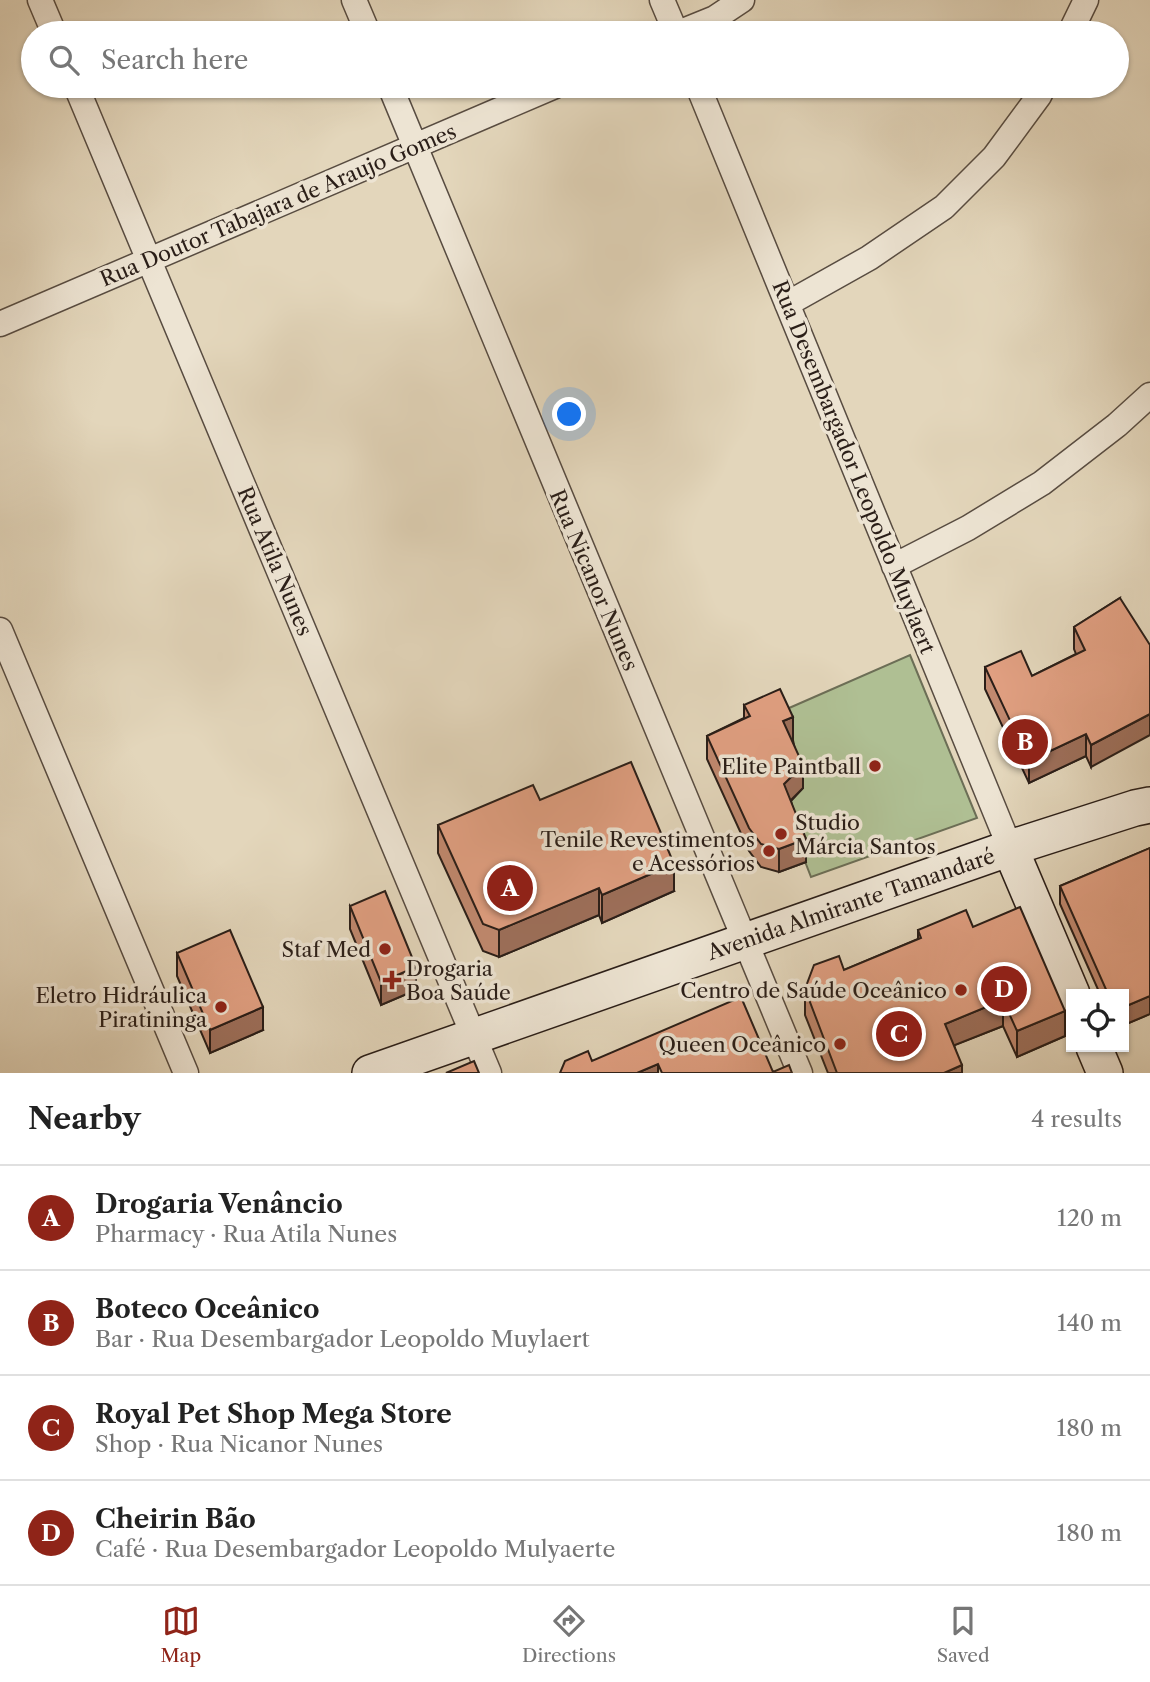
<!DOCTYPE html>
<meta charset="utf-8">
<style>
body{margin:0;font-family:"Libre Caslon Text",serif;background:#f2f2f2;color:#222}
.controls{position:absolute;right:21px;bottom:21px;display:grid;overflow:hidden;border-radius:0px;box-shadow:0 2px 5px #0004}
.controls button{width:63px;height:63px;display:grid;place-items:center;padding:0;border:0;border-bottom:2px solid #e0e0e0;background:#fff;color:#222;font:35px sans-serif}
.you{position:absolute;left:570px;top:415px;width:24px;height:24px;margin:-18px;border:5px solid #fff;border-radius:50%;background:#1a73e8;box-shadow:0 0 0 10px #1a73e833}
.badge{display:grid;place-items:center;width:46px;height:46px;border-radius:50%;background:#8f2418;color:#fff;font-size:23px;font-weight:700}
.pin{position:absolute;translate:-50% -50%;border:4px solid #fff;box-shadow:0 2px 7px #0006}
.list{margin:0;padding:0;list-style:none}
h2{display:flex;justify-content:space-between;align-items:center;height:91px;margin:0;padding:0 28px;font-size:30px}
h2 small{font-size:23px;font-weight:400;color:#767676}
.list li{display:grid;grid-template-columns:46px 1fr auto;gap:21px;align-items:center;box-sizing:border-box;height:105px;padding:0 28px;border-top:2px solid #e0e0e0}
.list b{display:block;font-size:26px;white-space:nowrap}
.list p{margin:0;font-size:23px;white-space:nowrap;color:#767676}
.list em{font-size:23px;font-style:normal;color:#767676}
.icon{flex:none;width:38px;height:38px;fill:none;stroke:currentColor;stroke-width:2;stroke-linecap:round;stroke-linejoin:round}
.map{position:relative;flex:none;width:1150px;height:1073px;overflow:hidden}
.search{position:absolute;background:#fff;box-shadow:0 2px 5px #0004;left:21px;right:21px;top:21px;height:77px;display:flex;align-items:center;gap:18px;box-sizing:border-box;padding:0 24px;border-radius:38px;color:#767676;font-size:26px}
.sheet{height:511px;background:#fff}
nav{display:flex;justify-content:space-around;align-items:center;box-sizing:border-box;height:98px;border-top:2px solid #e0e0e0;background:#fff;font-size:19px;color:#767676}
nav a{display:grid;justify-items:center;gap:4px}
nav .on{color:#8f2418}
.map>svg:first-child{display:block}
</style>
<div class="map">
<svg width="1150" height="1073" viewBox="0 0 1150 1073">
<rect width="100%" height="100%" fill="#e3d6bb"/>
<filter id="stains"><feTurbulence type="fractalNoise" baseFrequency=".00286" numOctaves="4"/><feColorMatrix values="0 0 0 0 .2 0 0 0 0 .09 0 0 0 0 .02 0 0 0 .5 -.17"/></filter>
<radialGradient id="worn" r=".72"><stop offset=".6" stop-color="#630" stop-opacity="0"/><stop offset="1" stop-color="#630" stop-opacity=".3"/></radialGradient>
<path fill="#afbf93" stroke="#6c6e56" stroke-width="2" d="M 910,655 L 977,818 L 811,877 L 784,807 L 780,712 Z"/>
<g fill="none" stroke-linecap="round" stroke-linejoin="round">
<g stroke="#584c41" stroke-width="27">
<path id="street" d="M 40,0 L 54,33
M 354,0 L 368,33
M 662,0 L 676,33
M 678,33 L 715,18 L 742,0
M 1070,33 L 1086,0
M 76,86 L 489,1073
M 390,86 L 800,1073
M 698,86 L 1010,848
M 787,304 L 869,258 L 944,207 L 994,157 L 1039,96 L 1044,86
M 0,324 L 555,86
M 894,566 L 968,528 L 1042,483 L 1117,425 L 1150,395
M 0,630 L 186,1073"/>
</g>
<g stroke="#2a1e18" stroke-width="38">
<path id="secondary" d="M 1010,848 L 1072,994
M 1094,1047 L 1105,1073
M 370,1073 L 1010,848 L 1135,808 L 1150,805"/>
</g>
<use href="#street" stroke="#ede4d3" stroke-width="24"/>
<use href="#secondary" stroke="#ede4d3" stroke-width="35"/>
</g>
<path fill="#c1896f" stroke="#2a1e18" stroke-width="2" d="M 1120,598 L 1091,767 L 1086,756 L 1029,783 L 985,689 L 985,667 L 1032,676 L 1076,654 L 1074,649 L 1074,627 Z
M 744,705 L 793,740 L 803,788 L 791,801 L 806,862 L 779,872 L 761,867 L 749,851 L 707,759 L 707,736 L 744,718 Z
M 540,800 L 674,891 L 602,923 L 599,915 L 499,957 L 483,951 L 438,853 L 438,825 Z
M 1150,848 L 1150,1014 L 1124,1025 L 1124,994 L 1100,994 L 1060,904 L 1060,886 Z
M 350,906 L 416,990 L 381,1005 L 350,929 Z
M 973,927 L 1065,1036 L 1017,1057 L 1003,1026 L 954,1045 L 962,1073 L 828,1073 L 805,1015 L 805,989 L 844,970 L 918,939 L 918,930 Z
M 177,953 L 263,1030 L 210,1053 L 177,976 Z"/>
<path fill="#9d6f5a" stroke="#2a1e18" stroke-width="2" d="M 1150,714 L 1150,735 L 1091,767 L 1091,745 Z
M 793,717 L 793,740 L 783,744 L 783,721 Z
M 1086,734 L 1086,756 L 1029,783 L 1029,761 Z
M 803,765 L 803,788 L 784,807 L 784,784 Z
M 806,839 L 806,862 L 779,872 L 779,849 Z
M 674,864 L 674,891 L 602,923 L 602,895 Z
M 599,888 L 599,915 L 499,957 L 499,930 Z
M 416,967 L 416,990 L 381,1005 L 381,982 Z
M 1150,996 L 1150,1014 L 1124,1025 L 1124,1007 Z
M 1003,1000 L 1003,1026 L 945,1049 L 945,1024 Z
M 263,1007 L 263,1030 L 210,1053 L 210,1030 Z
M 1065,1011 L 1065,1036 L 1017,1057 L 1017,1031 Z
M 658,1064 L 658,1073 L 637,1073 Z
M 962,1065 L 962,1073 L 944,1073 Z"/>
<path fill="#e09f81" stroke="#2a1e18" stroke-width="2" d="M 1120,598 L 1150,645 L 1150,714 L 1091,745 L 1086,734 L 1029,761 L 985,667 L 1021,651 L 1032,676 L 1085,650 L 1074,627 Z
M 780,689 L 793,717 L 783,721 L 803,765 L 784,784 L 806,839 L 779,849 L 761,844 L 749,828 L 707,736 L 750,716 L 744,705 Z
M 631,762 L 674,864 L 602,895 L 599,888 L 499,930 L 483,924 L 438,825 L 533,785 L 540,800 Z
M 1150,848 L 1150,996 L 1124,1007 L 1124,994 L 1108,994 L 1060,886 Z
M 385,891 L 416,967 L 381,982 L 350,906 Z
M 1020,907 L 1065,1011 L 1017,1031 L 1003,1000 L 945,1024 L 962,1065 L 944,1073 L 837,1073 L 805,989 L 814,965 L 839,956 L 844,970 L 921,938 L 918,930 L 966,910 L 973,927 Z
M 230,930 L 263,1007 L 210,1030 L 177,953 Z
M 741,997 L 773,1072 L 789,1065 L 792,1073 L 662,1073 L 658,1064 L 637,1073 L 560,1073 L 565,1061 L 588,1051 L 592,1061 Z
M 474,1061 L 479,1073 L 446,1073 Z"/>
<g fill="#8f2418" stroke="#ede4d3" stroke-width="2.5">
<circle cx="875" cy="766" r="7"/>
<circle cx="781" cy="834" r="7"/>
<circle cx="769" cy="851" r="7"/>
<circle cx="385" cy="949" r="7"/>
<path d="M388.5 969.5h7v7h7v7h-7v7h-7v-7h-7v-7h7z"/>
<circle cx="961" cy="990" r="7"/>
<circle cx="221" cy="1007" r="7"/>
<circle cx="840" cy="1044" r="7"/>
</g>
<g text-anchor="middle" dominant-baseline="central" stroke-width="7" stroke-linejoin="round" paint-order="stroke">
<g font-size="21" fill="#2a1e18" stroke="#ede4d3">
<text transform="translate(278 205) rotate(-23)">Rua Doutor Tabajara de Araujo Gomes</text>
<text transform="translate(854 467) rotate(68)">Rua Desembargador Leopoldo Muylaert</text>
<text transform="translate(275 561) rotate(67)">Rua Atila Nunes</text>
<text transform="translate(594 580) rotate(67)">Rua Nicanor Nunes</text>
<text transform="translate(851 904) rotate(-19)">Avenida Almirante Tamandaré</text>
</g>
<g font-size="21" fill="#2a1e18" stroke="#ede4d3" text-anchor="end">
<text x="861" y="766">Elite Paintball</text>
<text x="795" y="822" text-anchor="start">Studio<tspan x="795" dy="24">Márcia Santos</tspan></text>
<text x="755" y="839">Tenile Revestimentos<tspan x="755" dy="24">e Acessórios</tspan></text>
<text x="371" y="949">Staf Med</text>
<text x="406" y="968" text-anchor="start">Drogaria<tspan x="406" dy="24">Boa Saúde</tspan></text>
<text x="947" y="990">Centro de Saúde Oceânico</text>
<text x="207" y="995">Eletro Hidráulica<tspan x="207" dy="24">Piratininga</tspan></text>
<text x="826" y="1044">Queen Oceânico</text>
</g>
</g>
<rect width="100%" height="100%" filter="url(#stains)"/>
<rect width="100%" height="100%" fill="url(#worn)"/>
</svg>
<div class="controls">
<button><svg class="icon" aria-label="locate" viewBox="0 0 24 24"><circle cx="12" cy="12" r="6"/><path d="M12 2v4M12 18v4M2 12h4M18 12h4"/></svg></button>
</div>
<div class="you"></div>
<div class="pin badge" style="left:510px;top:888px">A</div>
<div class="pin badge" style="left:1025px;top:742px">B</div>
<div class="pin badge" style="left:899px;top:1034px">C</div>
<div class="pin badge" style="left:1004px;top:989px">D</div>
<div class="search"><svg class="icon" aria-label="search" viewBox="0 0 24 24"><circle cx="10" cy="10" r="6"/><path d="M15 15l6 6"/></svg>Search here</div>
</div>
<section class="sheet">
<h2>Nearby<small>4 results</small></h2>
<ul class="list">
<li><span class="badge">A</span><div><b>Drogaria Venâncio</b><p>Pharmacy · Rua Atila Nunes</p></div><em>120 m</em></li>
<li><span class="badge">B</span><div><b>Boteco Oceânico</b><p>Bar · Rua Desembargador Leopoldo Muylaert</p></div><em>140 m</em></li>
<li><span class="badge">C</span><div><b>Royal Pet Shop Mega Store</b><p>Shop · Rua Nicanor Nunes</p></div><em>180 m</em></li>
<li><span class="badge">D</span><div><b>Cheirin Bão</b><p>Café · Rua Desembargador Leopoldo Mulyaerte</p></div><em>180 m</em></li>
</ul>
</section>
<nav>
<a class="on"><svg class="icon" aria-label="map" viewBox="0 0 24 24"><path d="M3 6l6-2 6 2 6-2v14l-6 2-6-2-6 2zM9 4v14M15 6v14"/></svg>Map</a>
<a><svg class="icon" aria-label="directions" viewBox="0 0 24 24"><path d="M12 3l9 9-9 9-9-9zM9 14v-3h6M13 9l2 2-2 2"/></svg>Directions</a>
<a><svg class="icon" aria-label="saved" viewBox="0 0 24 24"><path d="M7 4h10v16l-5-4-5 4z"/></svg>Saved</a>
</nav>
